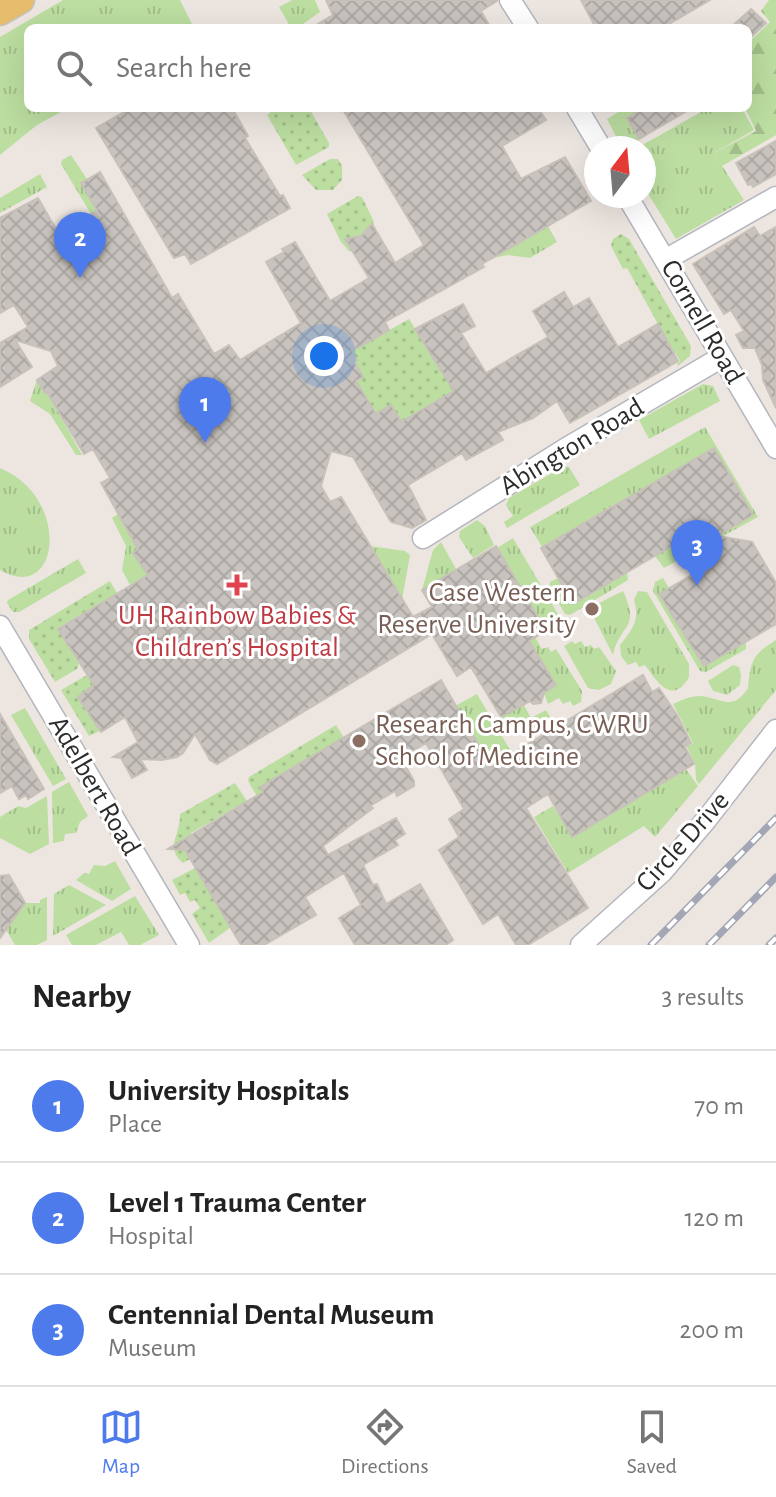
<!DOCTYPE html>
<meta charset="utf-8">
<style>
body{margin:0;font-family:"Alegreya Sans",sans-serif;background:#f6f6f6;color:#222}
.compass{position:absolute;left:584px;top:136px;width:72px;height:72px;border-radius:50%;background:#fff;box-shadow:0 8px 32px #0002;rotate:16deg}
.you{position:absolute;left:324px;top:356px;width:28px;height:28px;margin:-20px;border:6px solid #fff;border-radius:50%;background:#1a73e8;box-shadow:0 0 0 12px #1a73e833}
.badge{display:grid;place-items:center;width:52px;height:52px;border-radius:50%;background:#4e7bec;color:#fff;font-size:26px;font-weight:700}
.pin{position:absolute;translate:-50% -66px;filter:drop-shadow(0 2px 4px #0008)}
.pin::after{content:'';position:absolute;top:42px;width:28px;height:24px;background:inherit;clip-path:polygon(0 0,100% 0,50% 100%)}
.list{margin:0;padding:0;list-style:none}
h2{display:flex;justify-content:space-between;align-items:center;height:104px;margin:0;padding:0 32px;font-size:34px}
h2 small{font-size:26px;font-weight:400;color:#767676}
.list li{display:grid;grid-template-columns:52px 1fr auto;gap:24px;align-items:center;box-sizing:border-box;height:112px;padding:0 32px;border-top:2px solid #e0e0e0}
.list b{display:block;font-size:30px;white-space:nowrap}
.list p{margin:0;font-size:26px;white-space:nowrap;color:#767676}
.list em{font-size:26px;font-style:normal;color:#767676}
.icon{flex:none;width:44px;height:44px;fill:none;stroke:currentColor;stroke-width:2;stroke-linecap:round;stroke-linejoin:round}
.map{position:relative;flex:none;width:776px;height:945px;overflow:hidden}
.search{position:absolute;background:#fff;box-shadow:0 8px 32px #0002;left:24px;right:24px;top:24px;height:88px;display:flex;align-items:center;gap:20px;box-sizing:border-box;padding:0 28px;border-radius:12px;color:#767676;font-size:30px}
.sheet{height:440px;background:#fff}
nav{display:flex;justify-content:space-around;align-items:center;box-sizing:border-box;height:112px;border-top:2px solid #e0e0e0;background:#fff;font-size:22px;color:#767676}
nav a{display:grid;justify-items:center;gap:4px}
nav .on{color:#4e7bec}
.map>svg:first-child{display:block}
</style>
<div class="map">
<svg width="776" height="945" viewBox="0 0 776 945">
<defs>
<pattern id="grass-tufts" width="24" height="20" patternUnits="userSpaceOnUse" patternTransform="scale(2)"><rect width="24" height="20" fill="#bcdea1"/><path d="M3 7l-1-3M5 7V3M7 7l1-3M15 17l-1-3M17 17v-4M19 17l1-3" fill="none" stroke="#a2bf8b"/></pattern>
<pattern id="forest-firs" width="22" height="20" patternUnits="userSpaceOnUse" patternTransform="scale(2)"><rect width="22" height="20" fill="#bcdea1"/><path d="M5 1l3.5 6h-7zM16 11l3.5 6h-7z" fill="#a2bf8b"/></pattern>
<pattern id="garden-dots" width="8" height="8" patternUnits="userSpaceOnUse" patternTransform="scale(2)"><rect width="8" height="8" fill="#bcdea1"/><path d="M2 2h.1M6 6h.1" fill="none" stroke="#a2bf8b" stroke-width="1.8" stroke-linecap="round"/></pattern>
<pattern id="building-cross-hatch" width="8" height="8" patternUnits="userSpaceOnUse" patternTransform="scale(2)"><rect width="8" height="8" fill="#c8c3bf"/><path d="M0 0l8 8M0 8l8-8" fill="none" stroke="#aca8a4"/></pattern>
</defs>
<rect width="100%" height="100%" fill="#ede6e0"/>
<path fill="url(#grass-tufts)" d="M 63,0 L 180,0 L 194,28 L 28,28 L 28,108 L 68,108 L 37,125 L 0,155 L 0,37 Z
M 292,0 L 315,0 L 320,12 L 303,24 L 302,28 L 291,28 L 279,7 Z
M 625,108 L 644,108 L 627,118 L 639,140 L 622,148 L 607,119 Z
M 708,108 L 742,108 L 754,130 L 714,153 L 744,200 L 676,239 L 644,187 L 644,148 L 637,148 Z
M 71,155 L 87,179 L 81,183 L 97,211 L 91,214 L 61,164 L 62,160 Z
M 40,174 L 47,187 L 0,213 L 0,198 Z
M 548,226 L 557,242 L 530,258 L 508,255 L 493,258 Z
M 37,380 L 45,393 L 47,392 L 82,455 L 76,455 L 50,414 L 30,401 Z
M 703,384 L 713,386 L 720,401 L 649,439 L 639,420 Z
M 705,427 L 758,517 L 664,568 L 655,556 L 629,496 L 542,547 L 530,527 Z
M 564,466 L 569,467 L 580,485 L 507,528 L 504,522 L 513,516 L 506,505 L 509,498 Z
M 0,468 C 72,498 60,605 0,570 Z
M 118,514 L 138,549 L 133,553 L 139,562 L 144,560 L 151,573 L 130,585 L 122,570 L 126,546 L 112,518 Z
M 477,520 L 485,526 L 494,545 L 473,558 L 459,537 L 460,531 Z
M 513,538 L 559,616 L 558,629 L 545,636 L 543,632 L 546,630 L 497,548 Z
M 441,542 L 456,569 L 422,590 L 433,550 Z
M 370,546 L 405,551 L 410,555 L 402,600 Z
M 78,559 L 86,573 L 19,612 L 13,612 L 7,603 L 8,600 Z
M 627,571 L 628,580 L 570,615 L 565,614 L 549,587 L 550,582 L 558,578 Z
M 663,578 L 669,588 L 659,594 L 703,665 L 746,642 L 746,649 L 706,672 L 700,671 L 653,591 L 655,582 Z
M 623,591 C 641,630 620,623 613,655 L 589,608 Z
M 638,591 L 647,592 L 689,664 L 689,677 C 672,707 656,680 645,665 L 639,667 L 636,662 L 628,665 L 621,656 L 620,645 C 633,629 640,620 634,600 Z
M 535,637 L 542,649 L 548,647 L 551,652 L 556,649 L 582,691 L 581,702 L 573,706 L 570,701 L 563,704 L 559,698 L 548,704 L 544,693 L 555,685 L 529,641 Z
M 776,640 L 776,690 L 699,784 L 696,780 L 695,764 L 687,747 L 693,743 L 673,704 C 682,700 690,696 700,696 C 721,697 732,713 748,688 C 751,660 752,655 776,640 Z
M 572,641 L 575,644 L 581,641 L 585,647 L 591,645 L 594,649 L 599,647 L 616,671 L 611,684 L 599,690 L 588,688 L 564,646 Z
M 733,665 L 739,667 L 741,675 L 740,685 L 727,695 L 713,691 L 708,681 Z
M 477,694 L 512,753 L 491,766 L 455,706 Z
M 524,705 L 531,718 L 546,710 L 550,717 L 549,720 L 529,732 L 526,726 L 519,730 L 515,724 L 507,729 L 501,717 Z
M 25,708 L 66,779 L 53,786 L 11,715 Z
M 686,769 L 698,786 L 655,837 L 644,826 L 568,873 L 534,817 L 553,806 L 572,837 Z
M 69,782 L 88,816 L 80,822 L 76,833 L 65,834 L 64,841 L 53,843 L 52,792 Z
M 47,796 L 49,844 L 30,854 L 0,838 L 0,817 L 18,806 L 26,808 Z
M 115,861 L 131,889 L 112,901 L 76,880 L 84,873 L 89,874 L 94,865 L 105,866 Z
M 69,885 L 106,905 L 53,936 L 54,894 Z
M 135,896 L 159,935 L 140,945 L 129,945 L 121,932 L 96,945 L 72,945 L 66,935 Z
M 47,897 L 47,940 L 37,945 L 15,945 L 6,930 L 25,903 L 40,903 L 40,900 Z"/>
<path fill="url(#forest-firs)" d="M 769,0 L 776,0 L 776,135 L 722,166 L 714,153 L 756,131 L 745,108 L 748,108 L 748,43 L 770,22 L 761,11 Z"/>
<path fill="url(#garden-dots)" d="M 276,108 L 309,108 L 329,143 L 329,147 L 296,165 L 267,115 Z
M 330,159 L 338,159 L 342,166 L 342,180 L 333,190 L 316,190 L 302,175 Z
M 358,196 L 362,197 L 374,222 L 373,227 L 371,224 L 361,236 L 345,239 L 353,252 L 349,251 L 341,242 L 327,214 Z
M 621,234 L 629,239 L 691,346 L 690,356 L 678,366 L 677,364 L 680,361 L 676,353 L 674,353 L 627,268 L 623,269 L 611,246 L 613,239 Z
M 409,319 L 454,391 L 401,422 L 391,405 L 376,414 L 356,381 L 354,361 L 357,360 L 352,351 Z
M 110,581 L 117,593 L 58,628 L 79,664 L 77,669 L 55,682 L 29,639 L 29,630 Z
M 87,675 L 94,685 L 78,698 L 100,731 L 89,736 L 61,690 Z
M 336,725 L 344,738 L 260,787 L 316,879 L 309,883 L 248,781 L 249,777 Z
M 235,783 L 247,801 L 191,833 L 185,850 L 190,859 L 183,863 C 164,847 181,835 180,814 Z
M 195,868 L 231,927 L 209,943 L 192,914 L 200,908 L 195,900 L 190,902 L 185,893 L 180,895 L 172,880 Z"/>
<path fill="url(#building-cross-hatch)" stroke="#c8c1b9" stroke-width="2" d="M 326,0 L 497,0 L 497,1 L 481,11 L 491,28 L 311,28 L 333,15 Z
M 581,0 L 710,0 L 662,28 L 596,28 Z
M 751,9 L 766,23 L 748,40 L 748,28 L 730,28 Z
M 131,108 L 232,108 L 248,136 L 245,138 L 280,196 L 283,195 L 290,208 L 191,264 L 185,254 L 174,258 L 96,128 Z
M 342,108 L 538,108 L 546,120 L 502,146 L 521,179 L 565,157 L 591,201 L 482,264 L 484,267 L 385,322 L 389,330 L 352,351 L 357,360 L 354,361 L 363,377 L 356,381 L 376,414 L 391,405 L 401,422 L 454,391 L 415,329 L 463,304 L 475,326 L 461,333 L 486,373 L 548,337 L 533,311 L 564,292 L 573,307 L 589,298 L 618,347 L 658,324 L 678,361 L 570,423 L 557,401 L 533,418 L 498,432 L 503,440 L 466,460 L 462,453 L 408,485 L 426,520 L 412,528 L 391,522 L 353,457 L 331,451 L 321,486 L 330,502 L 341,497 L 413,617 L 432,607 L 422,590 L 496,546 L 546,631 L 529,641 L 556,685 L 544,693 L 541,703 L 533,704 L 530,701 L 501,717 L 471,667 L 457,676 L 432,634 L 217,764 L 210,760 L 195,734 L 183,753 L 177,757 L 162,760 L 140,759 L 147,770 L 132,778 L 121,758 L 113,757 L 138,742 L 125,717 L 101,732 L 78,697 L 94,685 L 58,629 L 148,575 L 133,553 L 138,549 L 101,483 L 110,478 L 93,449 L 84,454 L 47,392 L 45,393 L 37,380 L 58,366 L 51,351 L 15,340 L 32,367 L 0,387 L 0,343 L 28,327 L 14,305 L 0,313 L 0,218 L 38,198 L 60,236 L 97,210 L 81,183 L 100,172 L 172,298 L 178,294 L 214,354 L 229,345 L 240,360 L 301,323 L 266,262 L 284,252 L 282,249 L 295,242 L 330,301 L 369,278 L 345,239 L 361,236 L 372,224 L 395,263 L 424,245 Z
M 644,108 L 692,108 L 639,139 L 627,118 Z
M 776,141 L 776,174 L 753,187 L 751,184 L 748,185 L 736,163 Z
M 754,227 L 760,236 L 776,227 L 776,408 L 763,380 L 762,365 L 755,348 L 743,348 L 736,335 L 744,331 L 731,310 L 724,314 L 693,264 Z
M 714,448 L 753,515 L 717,536 L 752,542 L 776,583 L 776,624 L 704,666 L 659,594 L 695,573 L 677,543 L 573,604 L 541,548 Z
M 643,675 L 652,692 L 659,688 L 677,715 L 691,743 L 685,747 L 694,764 L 572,837 L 548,794 L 526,808 L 588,908 L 528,945 L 516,945 L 498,914 L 483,924 L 439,850 L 459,837 L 449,819 L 464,809 L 426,743 L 401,758 L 414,781 L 414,786 L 397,796 L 395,791 L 370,806 L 373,808 L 323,846 L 328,855 L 396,818 L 405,834 L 395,840 L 398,845 L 363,865 L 373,885 L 377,884 L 386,904 L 420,884 L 453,940 L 446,945 L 355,945 L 339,918 L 361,905 L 344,873 L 305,897 L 316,915 L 264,945 L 241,945 L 185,850 L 168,849 L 263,792 L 260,787 L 441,680 L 491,766 Z
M 0,714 L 44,789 L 28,799 L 26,795 L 19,799 L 12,786 L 0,793 Z
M 9,875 L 25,903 L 0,938 L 0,876 Z"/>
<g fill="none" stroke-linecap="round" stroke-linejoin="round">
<g stroke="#b3b6be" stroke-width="23">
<path id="minor" d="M 510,0 L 528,28
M 577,108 L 601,148
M 627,196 L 776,448
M 665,260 L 776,197
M 423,538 L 565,449 L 722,357
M 0,626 L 189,945
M 581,945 L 662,872 L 706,820 L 776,730"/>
</g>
<g stroke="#c4c4c4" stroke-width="29">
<path id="major" d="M 0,12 L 21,0"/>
</g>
<use href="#minor" stroke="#fff" stroke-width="20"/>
<use href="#major" stroke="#e6bd6c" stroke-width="26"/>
<g stroke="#a3a7b5" stroke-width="7">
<path id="rail" d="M 651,945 L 776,818
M 709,945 L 776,877
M 769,945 L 776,938"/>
</g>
<use href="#rail" stroke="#fff" stroke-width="4" stroke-dasharray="12" stroke-linecap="butt"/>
</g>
<path fill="#e0444e" stroke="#fff" stroke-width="3" d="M233 573h8v8h8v8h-8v8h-8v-8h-8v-8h8z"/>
<g fill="#8d6e63" stroke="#fff" stroke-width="3">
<circle cx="592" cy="609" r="8"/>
<circle cx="359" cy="741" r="8"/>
</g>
<g text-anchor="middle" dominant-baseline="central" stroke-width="6" stroke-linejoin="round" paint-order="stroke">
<g font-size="28" fill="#2c2c2c" stroke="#fff">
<text transform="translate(702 322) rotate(60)">Cornell Road</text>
<text transform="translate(572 447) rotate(-31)">Abington Road</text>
<text transform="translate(94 786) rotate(60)">Adelbert Road</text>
<text transform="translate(683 842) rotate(-48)">Circle Drive</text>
</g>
<g font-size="28" fill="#785e54" stroke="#fff" text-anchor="end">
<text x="576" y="593">Case Western<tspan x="576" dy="32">Reserve University</tspan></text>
<text x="375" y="725" text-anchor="start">Research Campus, CWRU<tspan x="375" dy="32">School of Medicine</tspan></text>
</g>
<g font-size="28" fill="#be3a42" stroke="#fff">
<text x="237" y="616">UH Rainbow Babies &amp;<tspan x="237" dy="32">Children’s Hospital</tspan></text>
</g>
</g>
</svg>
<svg class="compass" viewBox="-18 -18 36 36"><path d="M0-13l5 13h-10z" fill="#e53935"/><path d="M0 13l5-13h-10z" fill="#767676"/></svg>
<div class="you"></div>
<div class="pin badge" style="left:205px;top:443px">1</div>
<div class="pin badge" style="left:80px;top:278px">2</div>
<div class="pin badge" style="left:697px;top:586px">3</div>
<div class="search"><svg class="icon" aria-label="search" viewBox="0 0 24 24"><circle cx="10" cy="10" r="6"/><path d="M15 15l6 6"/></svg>Search here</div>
</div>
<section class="sheet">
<h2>Nearby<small>3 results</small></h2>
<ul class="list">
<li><span class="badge">1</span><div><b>University Hospitals</b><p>Place</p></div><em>70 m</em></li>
<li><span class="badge">2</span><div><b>Level 1 Trauma Center</b><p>Hospital</p></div><em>120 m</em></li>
<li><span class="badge">3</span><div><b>Centennial Dental Museum</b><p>Museum</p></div><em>200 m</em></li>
</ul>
</section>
<nav>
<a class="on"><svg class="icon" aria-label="map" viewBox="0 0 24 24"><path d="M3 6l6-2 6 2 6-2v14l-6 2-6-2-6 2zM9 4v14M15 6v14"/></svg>Map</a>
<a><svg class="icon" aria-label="directions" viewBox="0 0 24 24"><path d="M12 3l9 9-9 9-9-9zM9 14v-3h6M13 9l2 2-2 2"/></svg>Directions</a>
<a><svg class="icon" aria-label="saved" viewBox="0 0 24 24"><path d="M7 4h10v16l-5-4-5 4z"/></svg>Saved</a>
</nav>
